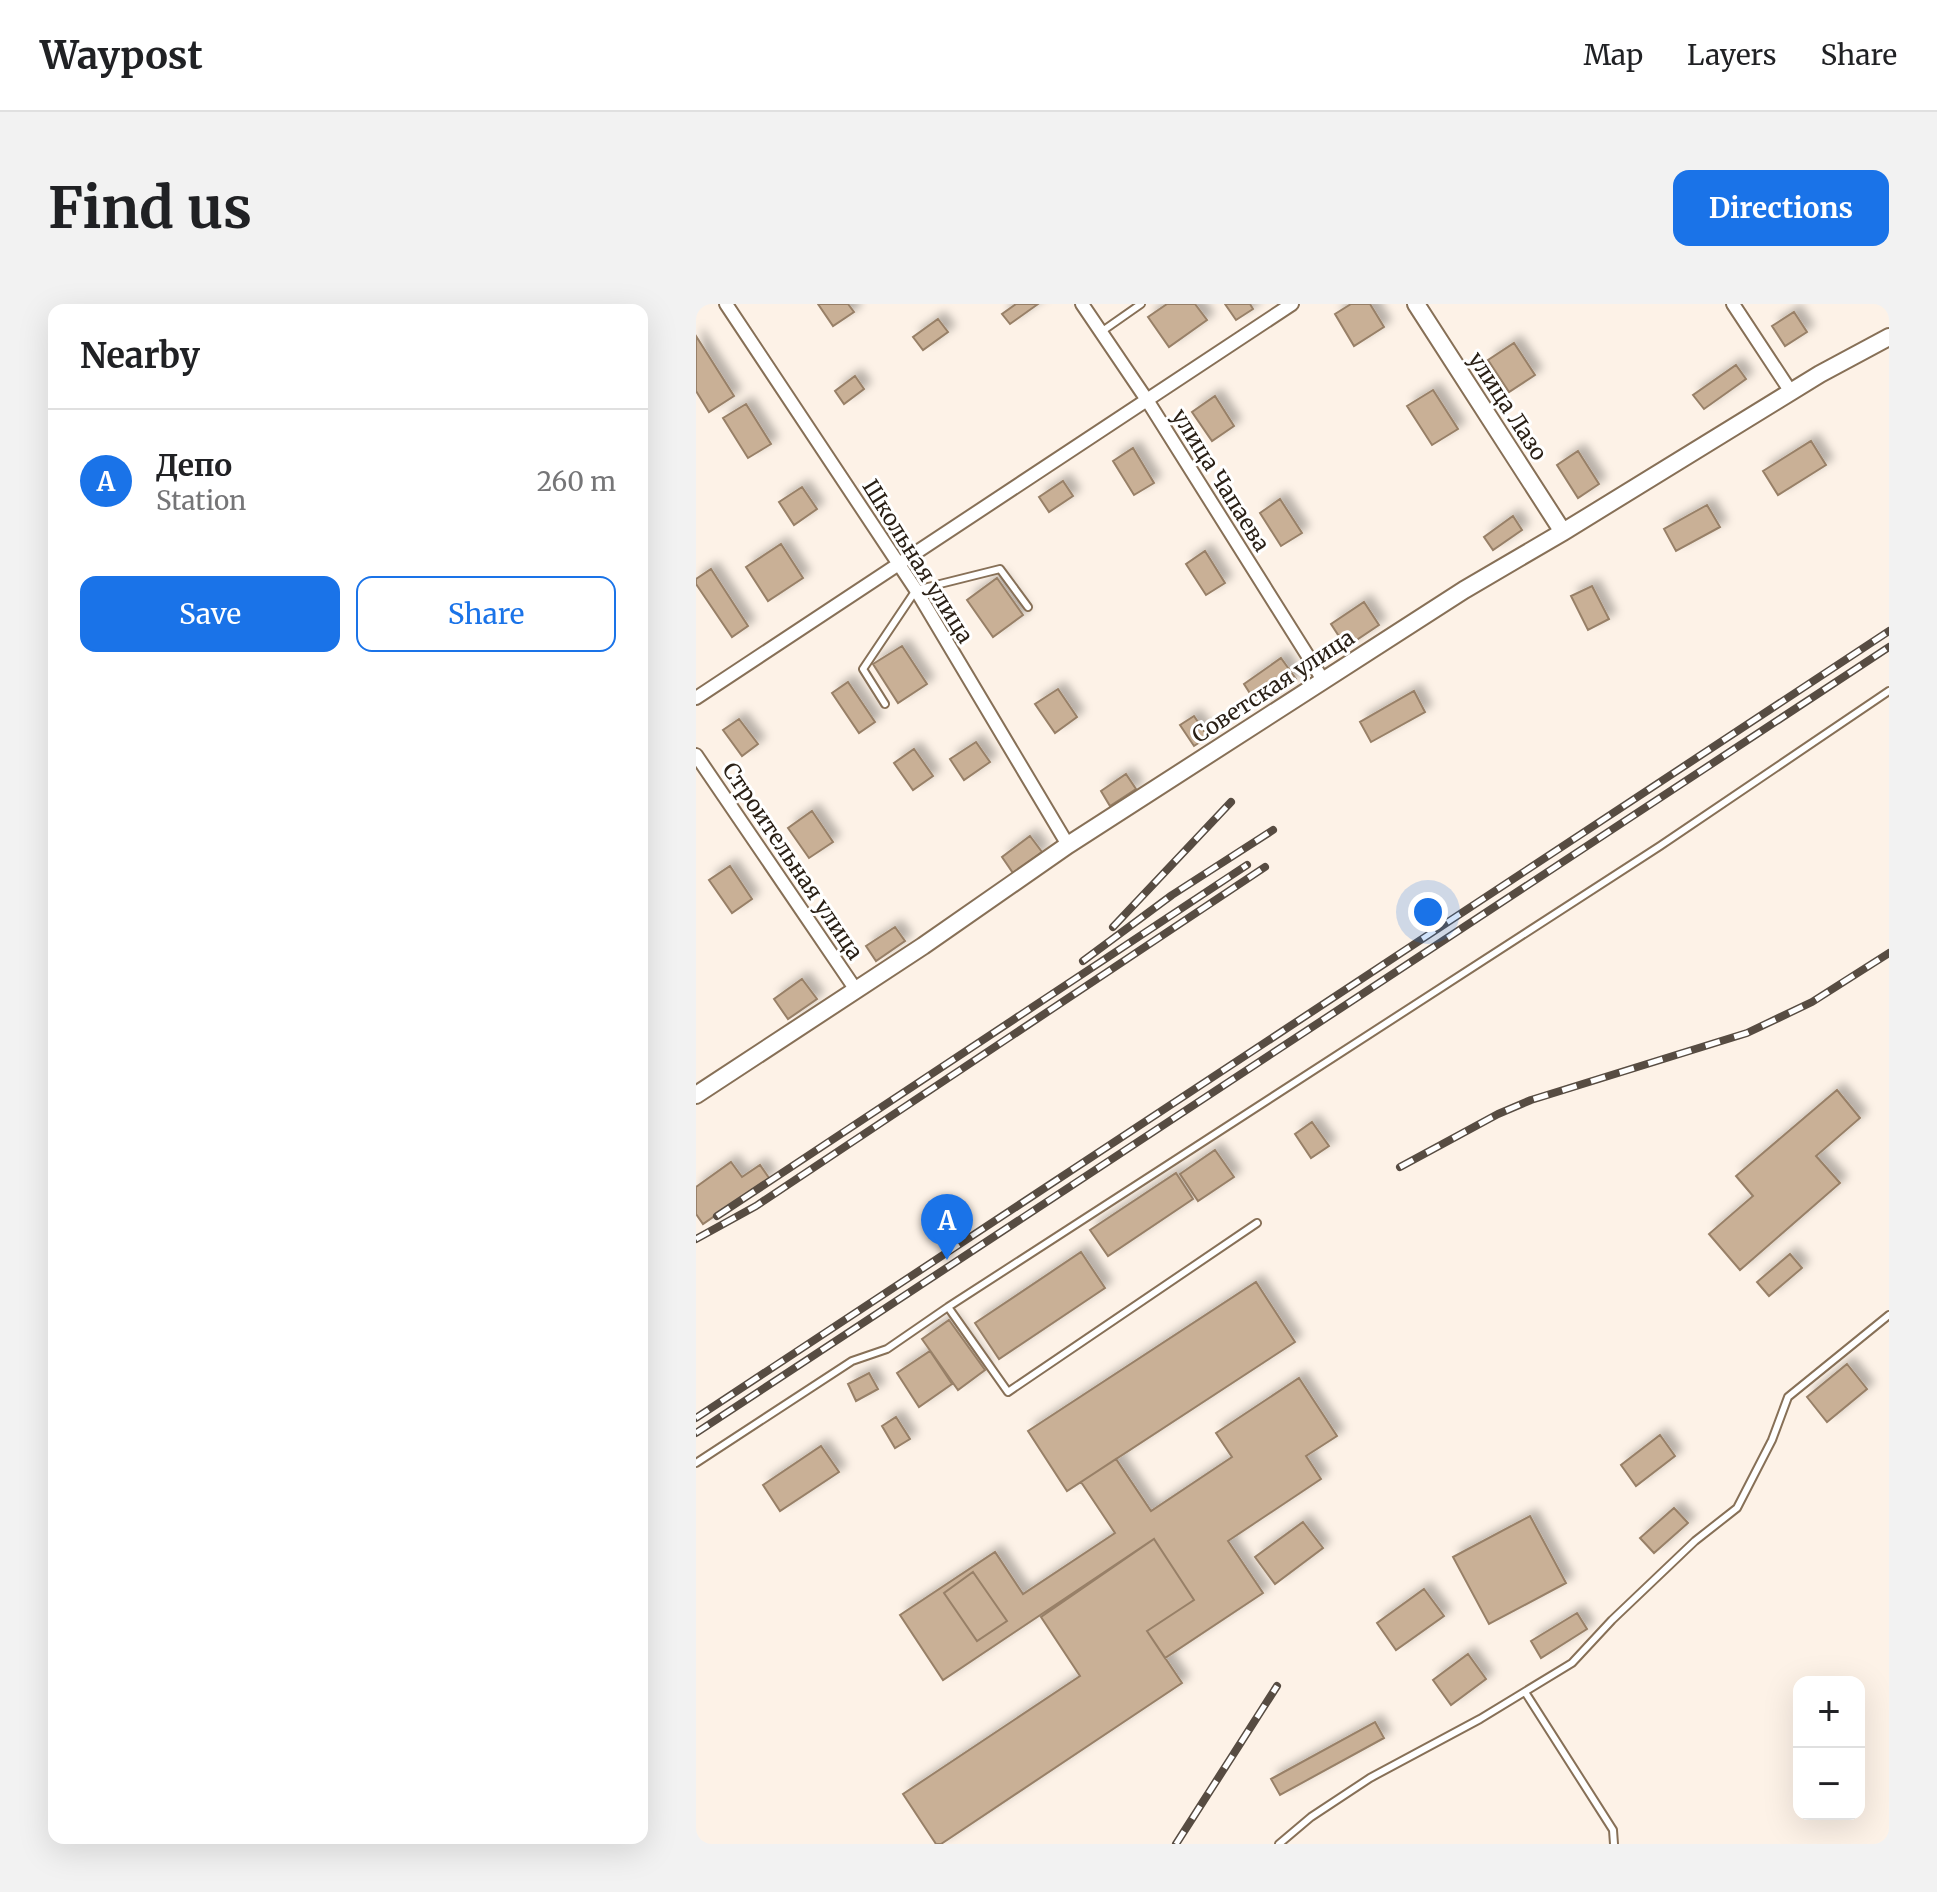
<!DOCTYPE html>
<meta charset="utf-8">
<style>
body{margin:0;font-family:Merriweather,serif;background:#f2f2f2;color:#202124}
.controls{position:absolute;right:24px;bottom:24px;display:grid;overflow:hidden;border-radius:16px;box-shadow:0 8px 32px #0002}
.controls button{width:72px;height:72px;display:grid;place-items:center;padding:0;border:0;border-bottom:2px solid #e0e0e0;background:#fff;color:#202124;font:40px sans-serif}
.you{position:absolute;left:732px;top:608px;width:28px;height:28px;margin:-20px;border:6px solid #fff;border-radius:50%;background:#1a73e8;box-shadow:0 0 0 12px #1a73e833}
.badge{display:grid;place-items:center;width:52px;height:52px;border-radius:50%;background:#1a73e8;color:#fff;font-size:26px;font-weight:700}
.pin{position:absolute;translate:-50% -66px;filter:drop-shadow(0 2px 4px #0008)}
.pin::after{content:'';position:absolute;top:42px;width:28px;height:24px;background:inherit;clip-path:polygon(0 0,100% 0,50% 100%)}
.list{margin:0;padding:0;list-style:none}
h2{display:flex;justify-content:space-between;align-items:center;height:104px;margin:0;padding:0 32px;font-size:34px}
h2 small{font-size:26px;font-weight:400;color:#757577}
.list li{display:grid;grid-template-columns:52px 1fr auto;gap:24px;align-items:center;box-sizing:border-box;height:144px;padding:0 32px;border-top:2px solid #e0e0e0}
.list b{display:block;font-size:30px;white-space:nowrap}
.list p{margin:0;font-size:26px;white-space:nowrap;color:#757577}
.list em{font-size:26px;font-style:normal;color:#757577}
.actions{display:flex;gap:16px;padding:24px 32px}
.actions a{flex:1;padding:18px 0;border:2px solid #1a73e8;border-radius:16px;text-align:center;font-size:28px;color:#1a73e8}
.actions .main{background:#1a73e8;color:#fff}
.map{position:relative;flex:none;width:1193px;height:1540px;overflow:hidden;border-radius:16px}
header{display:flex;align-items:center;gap:48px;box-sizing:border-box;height:112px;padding:0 40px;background:#fff;border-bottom:2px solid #e0e0e0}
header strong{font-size:38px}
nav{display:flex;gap:44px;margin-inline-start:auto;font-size:28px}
.intro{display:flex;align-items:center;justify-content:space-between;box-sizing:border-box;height:192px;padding:0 48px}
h1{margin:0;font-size:56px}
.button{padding:20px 36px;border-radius:16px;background:#1a73e8;color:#fff;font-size:28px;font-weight:700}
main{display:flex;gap:48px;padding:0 48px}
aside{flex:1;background:#fff;border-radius:16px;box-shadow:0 8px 32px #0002}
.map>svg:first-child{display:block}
</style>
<header>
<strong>Waypost</strong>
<nav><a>Map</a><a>Layers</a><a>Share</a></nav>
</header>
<div class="intro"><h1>Find us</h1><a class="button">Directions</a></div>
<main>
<aside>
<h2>Nearby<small></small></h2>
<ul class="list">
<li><span class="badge">A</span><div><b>Депо</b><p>Station</p></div><em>260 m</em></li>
</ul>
<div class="actions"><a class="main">Save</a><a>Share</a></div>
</aside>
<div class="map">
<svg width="1193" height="1540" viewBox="0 0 1193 1540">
<defs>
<filter id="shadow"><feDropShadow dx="7" dy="-7" stdDeviation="4" flood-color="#0004"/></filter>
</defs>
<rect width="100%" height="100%" fill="#fdf2e7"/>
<path fill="#c9b096" stroke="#988067" stroke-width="2" filter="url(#shadow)" d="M 122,0 L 152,0 L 158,8 L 137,22 Z
M 320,0 L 342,0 L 314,20 L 306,10 Z
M 471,0 L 499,0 L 511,16 L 473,43 L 452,13 Z
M 529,0 L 554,0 L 557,5 L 540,16 Z
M 655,0 L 674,0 L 688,23 L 658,42 L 639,10 Z
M 1098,8 L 1111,28 L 1089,42 L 1076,22 Z
M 242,15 L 252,28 L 227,46 L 217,33 Z
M 0,32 L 38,92 L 13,108 L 0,87 Z
M 818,39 L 839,71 L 813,88 L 792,56 Z
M 1040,61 L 1050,75 L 1008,105 L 997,91 Z
M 159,72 L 168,85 L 148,100 L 139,87 Z
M 737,86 L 762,125 L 736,141 L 711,102 Z
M 519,92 L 538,122 L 516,137 L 496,108 Z
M 50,100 L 75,140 L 52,154 L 27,114 Z
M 1115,137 L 1130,161 L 1082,191 L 1067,167 Z
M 437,144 L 458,179 L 438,191 L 417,157 Z
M 882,147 L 903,180 L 882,194 L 861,161 Z
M 367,177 L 377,192 L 353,208 L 343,193 Z
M 106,183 L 121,205 L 98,221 L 83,198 Z
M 584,195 L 606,229 L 585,242 L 564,209 Z
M 1011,201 L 1024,223 L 980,247 L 968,225 Z
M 817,212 L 826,226 L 797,246 L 788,233 Z
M 85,240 L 107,274 L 72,297 L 50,263 Z
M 509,247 L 529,279 L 510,291 L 490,260 Z
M 15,265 L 52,322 L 36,333 L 0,280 L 0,275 Z
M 301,274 L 327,311 L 297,333 L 271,296 Z
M 896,282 L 913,315 L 892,326 L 875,292 Z
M 668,298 L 683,321 L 650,343 L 635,320 Z
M 206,342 L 231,380 L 202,399 L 177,360 Z
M 585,354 L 600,375 L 562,402 L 548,380 Z
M 152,378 L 179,418 L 163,429 L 136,389 Z
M 362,385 L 381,413 L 359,429 L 339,400 Z
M 718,387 L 729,408 L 675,438 L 664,418 Z
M 498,412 L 512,433 L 498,442 L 484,421 Z
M 43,415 L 62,440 L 46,452 L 27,426 Z
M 280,438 L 294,458 L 268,476 L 254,455 Z
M 218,445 L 237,472 L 217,486 L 198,459 Z
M 430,470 L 440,485 L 414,502 L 405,487 Z
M 116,507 L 137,538 L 113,554 L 92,524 Z
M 334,532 L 346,548 L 317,569 L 306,553 Z
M 34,562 L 56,595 L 36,609 L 13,576 Z
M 199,623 L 209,637 L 180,657 L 170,642 Z
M 106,675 L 121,695 L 92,715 L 78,695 Z
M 1141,786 L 1164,814 L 1120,852 L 1144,879 L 1044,966 L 1013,930 L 1057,892 L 1040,872 Z
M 616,818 L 633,842 L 615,854 L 599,830 Z
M 519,846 L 538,873 L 502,897 L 484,870 Z
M 35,858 L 46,873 L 64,861 L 73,874 L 7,920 L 0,910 L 0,883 Z
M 480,869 L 497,895 L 412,952 L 394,926 Z
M 385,948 L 409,984 L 303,1055 L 279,1019 Z
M 1094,950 L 1106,964 L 1073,992 L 1061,978 Z
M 560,978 L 599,1038 L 371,1187 L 332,1127 Z
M 253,1016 L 289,1066 L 262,1086 L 226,1035 Z
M 234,1047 L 256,1080 L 223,1103 L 201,1069 Z
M 1151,1060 L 1171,1085 L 1131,1118 L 1111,1093 Z
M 173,1069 L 182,1085 L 160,1097 L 152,1080 Z
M 603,1074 L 641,1132 L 610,1152 L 625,1175 L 532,1237 L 567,1289 L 469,1354 L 451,1327 L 498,1296 L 458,1235 L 247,1376 L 204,1311 L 299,1248 L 327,1290 L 419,1229 L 385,1178 L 420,1155 L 455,1207 L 536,1153 L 520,1129 Z
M 200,1113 L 214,1135 L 199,1144 L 186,1122 Z
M 964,1131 L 979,1152 L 940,1182 L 925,1161 Z
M 125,1142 L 143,1168 L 84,1207 L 67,1181 Z
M 978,1204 L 992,1219 L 958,1249 L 944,1234 Z
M 834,1212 L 870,1279 L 793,1320 L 757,1253 Z
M 607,1218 L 627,1244 L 579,1280 L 559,1253 Z
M 458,1235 L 498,1296 L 451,1327 L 486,1379 L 245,1540 L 240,1540 L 207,1490 L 384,1372 L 345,1313 Z
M 277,1268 L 311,1317 L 281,1337 L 248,1289 Z
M 728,1285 L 748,1312 L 700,1346 L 681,1319 Z
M 881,1309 L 891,1325 L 845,1354 L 835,1337 Z
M 772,1350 L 790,1375 L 755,1401 L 737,1376 Z
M 679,1418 L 688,1434 L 584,1491 L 575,1475 Z"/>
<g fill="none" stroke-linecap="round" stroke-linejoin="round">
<g stroke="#877057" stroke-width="10">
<path id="service" d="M 405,28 L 445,0
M 189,400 L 167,365 L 220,286 L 304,265 L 332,303
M 252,1003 L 312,1088 L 561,919
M 0,1159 L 156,1057 L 191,1045 L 252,1003 L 964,542 L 1193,387
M 829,1388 L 917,1526 L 918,1540
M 583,1540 L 615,1513 L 674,1474 L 784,1415 L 876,1359 L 916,1316 L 999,1237 L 1041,1204 L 1076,1136 L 1092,1093 L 1193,1011"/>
</g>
<g stroke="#877057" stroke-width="16">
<path id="minor" d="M 30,0 L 220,286 L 372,541
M 386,0 L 451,96 L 627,376
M 1037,0 L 1095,88
M 0,394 L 596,0
M 0,451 L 160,686"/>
</g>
<g stroke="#877057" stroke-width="20">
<path id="tertiary" d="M 720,0 L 867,228
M 0,791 L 227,642 L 372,541 L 768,286 L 867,228 L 1124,70 L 1193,33"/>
</g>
<use href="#service" stroke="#fff" stroke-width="6"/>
<use href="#minor" stroke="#fff" stroke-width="12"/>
<use href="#tertiary" stroke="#fff" stroke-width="16"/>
<g stroke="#574c42" stroke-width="8">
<path id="rail" d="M 417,623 L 535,498
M 387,657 L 476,591 L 577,526
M 704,863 L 802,810 L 835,796 L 1051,729 L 1116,698 L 1193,649
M 21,912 L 551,561
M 0,935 L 60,902 L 569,563
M 0,1114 L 1193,327
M 0,1129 L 1193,343
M 480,1540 L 581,1382"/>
</g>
<use href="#rail" stroke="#fff" stroke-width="5" stroke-dasharray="15" stroke-linecap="butt"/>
</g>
<g text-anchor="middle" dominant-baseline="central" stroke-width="6" stroke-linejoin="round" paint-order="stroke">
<g font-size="22" fill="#2a2016" stroke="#fff">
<text transform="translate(812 102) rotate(57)">улица Лазо</text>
<text transform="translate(525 176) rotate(58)">улица Чапаева</text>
<text transform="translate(222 257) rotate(58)">Школьная улица</text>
<text transform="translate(577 382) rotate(-33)">Советская улица</text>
<text transform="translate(97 557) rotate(56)">Строительная улица</text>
</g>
</g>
</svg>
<div class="controls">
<button>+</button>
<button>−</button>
</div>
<div class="you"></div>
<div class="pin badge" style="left:251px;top:956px">A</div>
</div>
</main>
